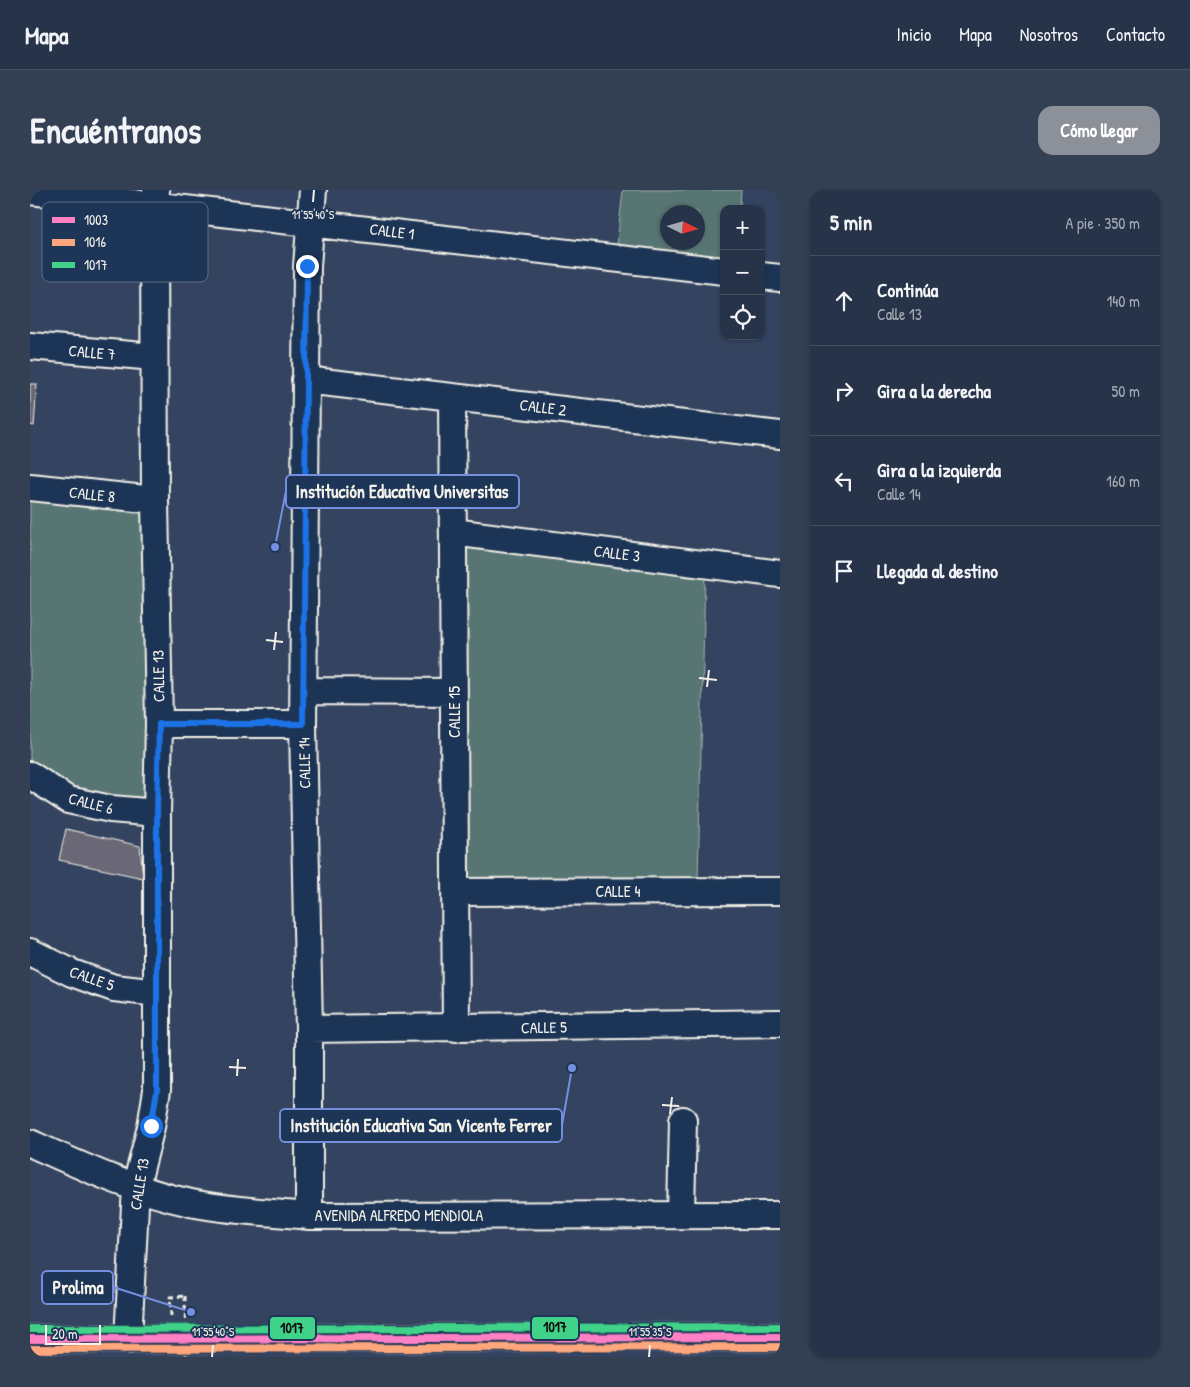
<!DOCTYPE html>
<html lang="es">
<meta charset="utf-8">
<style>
body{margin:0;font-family:"Patrick Hand",sans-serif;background:#333f52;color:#f1f3f6}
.controls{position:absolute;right:15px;top:15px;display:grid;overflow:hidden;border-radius:10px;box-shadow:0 1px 4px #0004}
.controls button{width:45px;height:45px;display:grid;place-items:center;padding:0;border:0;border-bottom:1px solid #434e60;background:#273348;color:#f1f3f6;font:25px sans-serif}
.compass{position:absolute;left:630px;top:15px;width:45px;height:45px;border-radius:50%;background:#273348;box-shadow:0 1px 4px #0004;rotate:95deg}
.scale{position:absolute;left:15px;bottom:12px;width:56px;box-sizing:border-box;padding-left:5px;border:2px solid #f4f1e8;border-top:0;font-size:14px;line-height:18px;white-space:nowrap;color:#f4f1e8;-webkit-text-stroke:4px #1d3557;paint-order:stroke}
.stop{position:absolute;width:15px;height:15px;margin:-11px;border:4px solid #1a73e8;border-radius:50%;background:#fff}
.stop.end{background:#1a73e8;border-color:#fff;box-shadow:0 1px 5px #0008}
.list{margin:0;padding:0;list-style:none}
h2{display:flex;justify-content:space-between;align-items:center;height:65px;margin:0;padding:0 20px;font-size:21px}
h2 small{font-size:16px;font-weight:400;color:#a4aab4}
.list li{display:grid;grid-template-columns:32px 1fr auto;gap:15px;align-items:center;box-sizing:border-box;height:90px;padding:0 20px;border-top:1px solid #434e60}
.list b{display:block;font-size:19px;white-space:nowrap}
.list p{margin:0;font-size:16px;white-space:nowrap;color:#a4aab4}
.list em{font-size:16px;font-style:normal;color:#a4aab4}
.icon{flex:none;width:28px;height:28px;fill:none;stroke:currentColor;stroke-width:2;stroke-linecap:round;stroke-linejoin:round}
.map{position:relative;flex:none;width:750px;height:1167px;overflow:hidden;border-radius:15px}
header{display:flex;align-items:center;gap:30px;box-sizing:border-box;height:70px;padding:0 25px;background:#273348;border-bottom:1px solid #434e60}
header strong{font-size:24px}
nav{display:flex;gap:28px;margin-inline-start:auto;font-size:18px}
.intro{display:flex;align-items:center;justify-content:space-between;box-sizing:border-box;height:120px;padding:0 30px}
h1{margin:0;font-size:35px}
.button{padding:12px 22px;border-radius:15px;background:#8c9099;color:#fff;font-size:18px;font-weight:700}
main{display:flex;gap:30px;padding:0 30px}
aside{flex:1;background:#273348;border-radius:15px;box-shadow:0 1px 4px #0004}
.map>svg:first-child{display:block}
</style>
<header>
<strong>Mapa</strong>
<nav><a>Inicio</a><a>Mapa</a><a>Nosotros</a><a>Contacto</a></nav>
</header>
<div class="intro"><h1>Encuéntranos</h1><a class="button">Cómo llegar</a></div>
<main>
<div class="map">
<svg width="750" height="1167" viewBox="0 0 750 1167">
<rect width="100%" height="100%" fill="#344460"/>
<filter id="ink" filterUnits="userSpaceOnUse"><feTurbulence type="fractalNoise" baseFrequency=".02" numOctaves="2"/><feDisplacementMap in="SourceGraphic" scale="10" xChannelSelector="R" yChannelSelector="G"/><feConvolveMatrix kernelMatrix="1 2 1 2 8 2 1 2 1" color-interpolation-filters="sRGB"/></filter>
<g filter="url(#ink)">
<path fill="#567473" stroke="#a5b2ae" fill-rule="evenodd" d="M 593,0 L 711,0 L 710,19 L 694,19 L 694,76 L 586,63 ZM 638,22 L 668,22 L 668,52 L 638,52 Z
M 0,305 L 116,319 L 119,614 L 41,602 L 0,575 Z
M 435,355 L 675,383 L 668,691 L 435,691 Z"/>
<path fill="#6b6776" stroke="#f4f1e8" d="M 0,194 L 7,194 L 4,236 L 0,235 Z
M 36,639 L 110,656 L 113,688 L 29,670 Z"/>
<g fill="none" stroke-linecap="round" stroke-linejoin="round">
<g stroke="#f4f1e8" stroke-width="30">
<path id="minor" d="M 0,1 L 694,81
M 731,86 L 750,88
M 0,156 L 124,167
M 275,190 L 750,245
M 422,207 L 426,838
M 0,297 L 125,310
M 423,342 L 750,384
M 274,501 L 424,502
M 129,534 L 273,534
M 0,585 L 38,610 L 81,619 L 127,623
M 425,702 L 750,701
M 0,762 L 42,783 L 84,798 L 128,803
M 279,839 L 750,833
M 0,953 C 51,976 105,1001 161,1013 C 199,1021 240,1022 279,1026 L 750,1025
M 651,1025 L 653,930
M 279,1026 L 279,839 L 273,534 L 277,76 L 283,0
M 98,1150 L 106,996 L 121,937 L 127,900 L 127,623 L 129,534 L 125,310 L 124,38 L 126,0"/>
</g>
<g stroke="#f4f1e8" stroke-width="31">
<path id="highway" d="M 0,1149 L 750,1147"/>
</g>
<path stroke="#f4f1e8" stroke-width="3" stroke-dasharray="5 4" stroke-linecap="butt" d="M 141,1126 L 140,1107 L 155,1106"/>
<use href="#minor" stroke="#1d3557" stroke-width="26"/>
<use href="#highway" stroke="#1d3557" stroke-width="28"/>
<path stroke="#f4f1e8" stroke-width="3" stroke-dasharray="5 4" stroke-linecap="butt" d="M 155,1106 L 156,1167"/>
<g stroke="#1d3557" stroke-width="11">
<path id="bus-1" d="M 0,1149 L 750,1147"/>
</g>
<g stroke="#1d3557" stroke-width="11">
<path id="bus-2" d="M 0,1159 L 750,1157"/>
</g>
<g stroke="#1d3557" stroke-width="11">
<path id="bus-3" d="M 0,1139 L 750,1137"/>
</g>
<use href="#bus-1" stroke="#ff80c5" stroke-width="8"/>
<use href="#bus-2" stroke="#fea67b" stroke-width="8"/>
<use href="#bus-3" stroke="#40d288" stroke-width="8"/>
</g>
</g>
<g fill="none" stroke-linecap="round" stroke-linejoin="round" filter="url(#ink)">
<path stroke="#1a73e8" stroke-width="6" d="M 121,936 L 127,900 L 127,624 L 129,534 L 273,534 L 277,76"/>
</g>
<path fill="none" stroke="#f4f1e8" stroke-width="2" d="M 283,12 L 284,0M 236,450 L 253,452M 244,460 L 246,442M 669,488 L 687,490M 677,497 L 679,480M 199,877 L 216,878M 207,886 L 208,869M 632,915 L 649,916M 640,924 L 642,907M 182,1167 L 183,1155M 619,1167 L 620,1155"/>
<g text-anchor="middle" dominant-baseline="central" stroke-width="4" stroke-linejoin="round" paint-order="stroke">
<g font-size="16" fill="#f4f1e8" stroke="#1d3557">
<text transform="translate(362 41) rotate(7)">CALLE 1</text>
<text transform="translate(62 162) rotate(5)">CALLE 7</text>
<text transform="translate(513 217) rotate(7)">CALLE 2</text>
<text transform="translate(62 304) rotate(6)">CALLE 8</text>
<text transform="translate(587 363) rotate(7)">CALLE 3</text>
<text transform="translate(128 486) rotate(-91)">CALLE 13</text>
<text transform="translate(424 522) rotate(-90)">CALLE 15</text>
<text transform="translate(274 573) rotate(-91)">CALLE 14</text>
<text transform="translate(61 613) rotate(14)">CALLE 6</text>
<text x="588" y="701">CALLE 4</text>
<text transform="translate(62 788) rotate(19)">CALLE 5</text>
<text transform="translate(514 837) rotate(-1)">CALLE 5</text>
<text transform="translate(109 994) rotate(-81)">CALLE 13</text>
<text x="369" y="1025">AVENIDA ALFREDO MENDIOLA</text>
</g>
</g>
<rect x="12" y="12" width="166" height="80" rx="8" fill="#1d3557" stroke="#5e6d82" stroke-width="1"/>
<rect x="22" y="27" width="23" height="6" fill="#ff80c5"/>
<rect x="22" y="49" width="23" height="7" fill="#fea67b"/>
<rect x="22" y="72" width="23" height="6" fill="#40d288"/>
<g font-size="14" fill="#f4f1e8">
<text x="54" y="35">1003</text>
<text x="54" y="57">1016</text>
<text x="54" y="80">1017</text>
</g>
<g font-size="12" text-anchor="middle" fill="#f4f1e8" stroke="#1d3557" stroke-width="4" stroke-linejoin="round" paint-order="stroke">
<text x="283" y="29">11°55'40"S</text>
<text x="183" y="1146">11°55'40"S</text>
<text x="620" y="1146">11°55'35"S</text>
</g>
<path fill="none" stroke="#738fde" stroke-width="2" d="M245 357L256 301M542 878L532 935M161 1122L83 1097"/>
<g fill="#738fde" stroke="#1d3557" stroke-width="2">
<circle cx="245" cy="357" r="5"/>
<circle cx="542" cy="878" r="5"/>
<circle cx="161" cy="1122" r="5"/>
</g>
<g fill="#1d3557" stroke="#738fde" stroke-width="2">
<rect x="256" y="285" width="233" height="33" rx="5"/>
<rect x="250" y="919" width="282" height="33" rx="5"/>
<rect x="12" y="1081" width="71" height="33" rx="5"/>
</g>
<g font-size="18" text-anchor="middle" font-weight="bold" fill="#f4f1e8">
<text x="372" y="308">Institución Educativa Universitas</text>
<text x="391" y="942">Institución Educativa San Vicente Ferrer</text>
<text x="48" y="1104">Prolima</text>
</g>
<g stroke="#1d3557" stroke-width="2">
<rect x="501" y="1126" width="48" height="24" rx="5" fill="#40d288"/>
<rect x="239" y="1126" width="47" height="24" rx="5" fill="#40d288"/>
</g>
<g font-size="14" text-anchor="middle" font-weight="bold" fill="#111">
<text x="525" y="1142">1017</text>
<text x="262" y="1143">1017</text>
</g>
</svg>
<div class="controls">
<button>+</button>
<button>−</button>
<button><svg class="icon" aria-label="locate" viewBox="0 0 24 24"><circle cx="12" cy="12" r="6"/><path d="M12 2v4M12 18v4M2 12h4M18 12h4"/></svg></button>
</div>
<svg class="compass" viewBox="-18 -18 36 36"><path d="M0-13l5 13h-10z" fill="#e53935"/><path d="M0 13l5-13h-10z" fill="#a4aab4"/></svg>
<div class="scale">20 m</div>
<div class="stop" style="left:121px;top:936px"></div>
<div class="stop end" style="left:277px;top:76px"></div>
</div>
<aside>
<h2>5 min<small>A pie · 350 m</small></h2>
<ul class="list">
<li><svg class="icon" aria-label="ahead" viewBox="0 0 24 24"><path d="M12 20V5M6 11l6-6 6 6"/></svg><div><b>Continúa</b><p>Calle 13</p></div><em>140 m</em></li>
<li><svg class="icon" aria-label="right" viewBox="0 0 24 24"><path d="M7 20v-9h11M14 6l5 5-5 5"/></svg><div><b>Gira a la derecha</b></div><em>50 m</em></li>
<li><svg class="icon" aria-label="left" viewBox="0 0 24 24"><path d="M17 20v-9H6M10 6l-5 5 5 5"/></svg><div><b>Gira a la izquierda</b><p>Calle 14</p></div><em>160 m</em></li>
<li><svg class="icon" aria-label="arrive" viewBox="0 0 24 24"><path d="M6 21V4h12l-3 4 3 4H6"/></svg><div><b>Llegada al destino</b></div></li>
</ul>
</aside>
</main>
